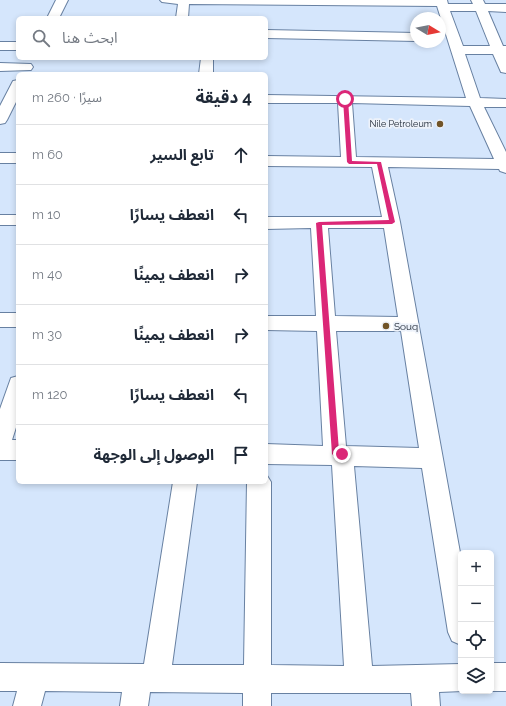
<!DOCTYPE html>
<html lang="ar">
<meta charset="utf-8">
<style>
body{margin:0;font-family:Raleway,"Noto Sans Arabic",sans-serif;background:#f6f6f7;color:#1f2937;direction:rtl}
.controls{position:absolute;right:12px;bottom:12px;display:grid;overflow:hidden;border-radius:6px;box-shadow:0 2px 6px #0003}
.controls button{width:36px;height:36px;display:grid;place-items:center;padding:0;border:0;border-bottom:1px solid #e0e1e3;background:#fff;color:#1f2937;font:20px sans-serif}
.compass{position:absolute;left:410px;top:12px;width:36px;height:36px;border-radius:50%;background:#fff;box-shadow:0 2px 6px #0003;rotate:100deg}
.stop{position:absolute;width:12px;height:12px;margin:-9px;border:3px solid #db2777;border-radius:50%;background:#fff}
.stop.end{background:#db2777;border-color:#fff;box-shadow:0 1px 4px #0008}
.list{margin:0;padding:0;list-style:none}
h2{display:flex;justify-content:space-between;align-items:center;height:52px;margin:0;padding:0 16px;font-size:17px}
h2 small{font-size:13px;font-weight:400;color:#747a83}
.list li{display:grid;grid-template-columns:26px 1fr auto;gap:12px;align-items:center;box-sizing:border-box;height:60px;padding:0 16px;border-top:1px solid #e0e1e3}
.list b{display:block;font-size:15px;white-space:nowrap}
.list em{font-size:13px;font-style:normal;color:#747a83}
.icon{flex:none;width:22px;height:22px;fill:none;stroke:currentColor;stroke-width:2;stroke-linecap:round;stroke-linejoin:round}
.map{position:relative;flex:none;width:506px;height:706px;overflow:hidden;direction:ltr}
.search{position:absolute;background:#fff;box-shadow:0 2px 6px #0003;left:16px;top:16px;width:252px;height:44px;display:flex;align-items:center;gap:10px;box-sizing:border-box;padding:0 14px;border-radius:6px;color:#747a83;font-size:15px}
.panel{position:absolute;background:#fff;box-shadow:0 2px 6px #0003;left:16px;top:72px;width:252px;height:412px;border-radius:6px;direction:rtl}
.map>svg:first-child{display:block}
</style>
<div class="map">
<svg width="506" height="706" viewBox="0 0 506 706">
<rect width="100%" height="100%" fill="#d5e6fc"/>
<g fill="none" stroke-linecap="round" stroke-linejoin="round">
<g stroke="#6881a2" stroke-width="2">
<path id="street" d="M 56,0 L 68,0 L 59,18 L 47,18 Z
M 160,0 L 447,0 L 448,4 L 473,4 L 471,0 L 483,0 L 485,4 L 506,4 L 506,12 L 488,11 L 503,46 L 506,46 L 506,73 L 501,72 L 493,54 L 465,54 L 480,98 L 506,99 L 506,107 L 484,107 L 506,152 L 506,173 L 500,171 L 499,169 L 388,167 L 400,222 L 461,558 L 461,645 L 452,641 L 448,632 L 422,468 L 354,466 L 372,666 L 461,664 L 461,691 L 463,691 L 439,692 L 440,706 L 412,706 L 411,693 L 271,693 L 271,706 L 243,706 L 243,693 L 150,692 L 148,706 L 120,706 L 122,692 L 45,691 L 41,706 L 13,706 L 17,691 L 0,691 L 0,663 L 144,664 L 173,482 L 197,482 L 172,665 L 244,665 L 247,482 L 266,482 L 266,474 L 271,482 L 271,665 L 344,666 L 332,465 L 266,464 L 266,444 L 323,446 L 317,331 L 266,330 L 266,316 L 316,316 L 311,228 L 266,229 L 266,217 L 382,217 L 372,167 L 266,166 L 266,156 L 341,157 L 338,103 L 266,103 L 266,95 L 466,98 L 437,6 L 189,4 L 188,18 L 176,18 L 178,4 L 162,2 ZM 450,11 L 476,11 L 490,46 L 463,46 ZM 352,103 L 470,106 L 494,159 L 356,157 ZM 328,228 L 384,228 L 398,317 L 335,316 ZM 336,331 L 401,331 L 419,448 L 346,446 Z
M 266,30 L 416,33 L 416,41 L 266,38 Z
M 0,42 L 18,42 L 18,50 L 0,50 Z
M 201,58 L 213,58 L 213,74 L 199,74 Z
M 0,63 L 31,64 L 33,67 L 31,70 L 0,71 Z
M 18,80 L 18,98 L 7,120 L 5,123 L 0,124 L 0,106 L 13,81 Z
M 0,153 L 18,153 L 18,163 L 0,163 Z
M 0,215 L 18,215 L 18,225 L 0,225 Z
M 0,313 L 18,313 L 18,327 L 0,327 Z
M 18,376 L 18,421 L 12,440 L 18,440 L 18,460 L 0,460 L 0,409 L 11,378 Z
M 491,663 L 506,663 L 506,691 L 491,691 Z"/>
</g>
<use href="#street" fill="#fff" fill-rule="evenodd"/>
</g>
<path fill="#db2777" d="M 345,98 L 348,99 L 352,161 L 381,162 L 395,222 L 392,224 L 322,225 L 339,451 L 344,452 L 345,454 L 342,458 L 335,457 L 332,454 L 316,223 L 319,222 L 389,220 L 377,164 L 349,164 L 347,162 L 343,99 Z"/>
<g fill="#715428" stroke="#edf2fa" stroke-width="1.5">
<circle cx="440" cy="124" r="4"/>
<circle cx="386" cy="326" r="4"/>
</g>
<g text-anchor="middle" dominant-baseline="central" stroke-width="3.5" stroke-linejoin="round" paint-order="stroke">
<g font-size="9" fill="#182230" stroke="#edf2fa" text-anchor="end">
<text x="432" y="124">Nile Petroleum</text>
</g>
<g font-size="10" fill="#182230" stroke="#edf2fa" text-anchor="start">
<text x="394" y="326">Souq</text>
</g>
</g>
</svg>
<div class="controls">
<button>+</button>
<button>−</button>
<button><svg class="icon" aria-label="locate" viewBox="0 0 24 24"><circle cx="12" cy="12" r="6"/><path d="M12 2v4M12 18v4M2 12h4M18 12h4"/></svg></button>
<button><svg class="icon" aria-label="layers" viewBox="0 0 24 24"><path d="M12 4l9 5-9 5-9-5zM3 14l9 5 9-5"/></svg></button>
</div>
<svg class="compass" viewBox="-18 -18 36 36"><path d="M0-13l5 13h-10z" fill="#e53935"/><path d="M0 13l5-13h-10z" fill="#747a83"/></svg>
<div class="stop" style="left:345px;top:99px"></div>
<div class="stop end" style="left:342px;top:454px"></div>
<div class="search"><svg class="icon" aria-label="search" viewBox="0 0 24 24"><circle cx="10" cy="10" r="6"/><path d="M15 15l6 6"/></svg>ابحث هنا</div>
<section class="panel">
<h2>4 دقيقة<small>سيرًا · 260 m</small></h2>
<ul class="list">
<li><svg class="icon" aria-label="ahead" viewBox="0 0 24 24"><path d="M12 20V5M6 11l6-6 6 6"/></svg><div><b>تابع السير</b></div><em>60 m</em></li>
<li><svg class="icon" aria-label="left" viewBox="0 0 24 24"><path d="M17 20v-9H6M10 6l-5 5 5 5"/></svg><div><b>انعطف يسارًا</b></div><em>10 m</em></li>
<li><svg class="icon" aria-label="right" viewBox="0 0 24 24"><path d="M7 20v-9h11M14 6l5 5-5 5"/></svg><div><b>انعطف يمينًا</b></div><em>40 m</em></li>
<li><svg class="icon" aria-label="right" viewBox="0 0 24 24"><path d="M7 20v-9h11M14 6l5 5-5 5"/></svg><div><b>انعطف يمينًا</b></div><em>30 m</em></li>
<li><svg class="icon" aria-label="left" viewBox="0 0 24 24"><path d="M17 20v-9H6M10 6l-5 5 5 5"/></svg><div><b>انعطف يسارًا</b></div><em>120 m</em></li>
<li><svg class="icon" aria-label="arrive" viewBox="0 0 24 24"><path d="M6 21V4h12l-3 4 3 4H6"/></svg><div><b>الوصول إلى الوجهة</b></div></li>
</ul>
</section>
</div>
